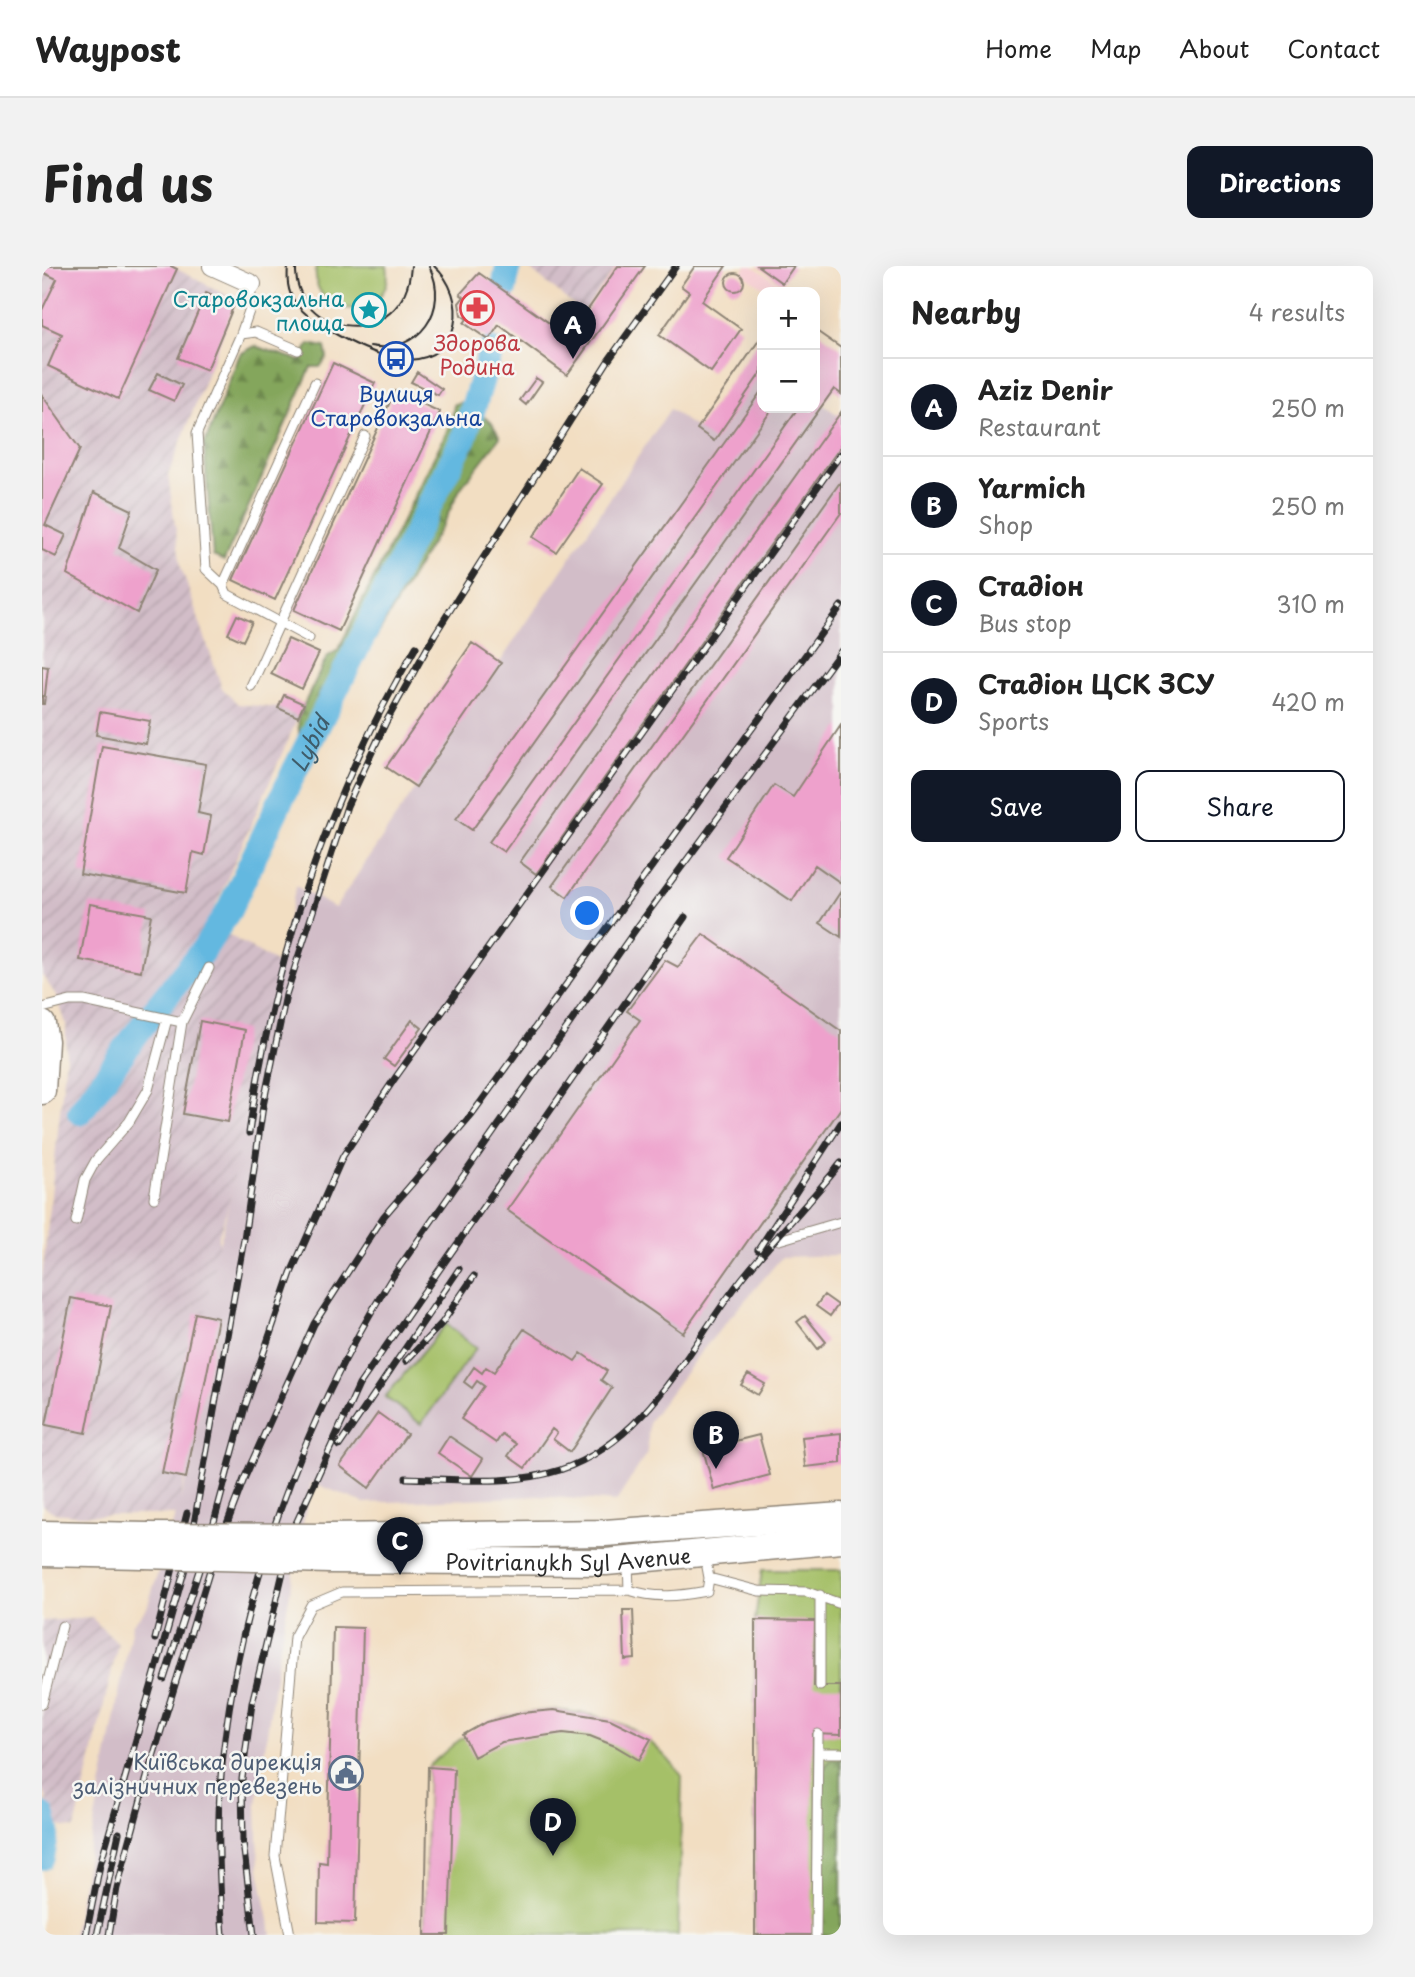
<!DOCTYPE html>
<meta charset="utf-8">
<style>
body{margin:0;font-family:"Playpen Sans",sans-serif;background:#f2f2f2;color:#222}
.controls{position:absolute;right:21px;top:21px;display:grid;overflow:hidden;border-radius:14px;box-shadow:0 7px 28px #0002}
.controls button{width:63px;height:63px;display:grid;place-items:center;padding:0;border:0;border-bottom:2px solid #e0e0e0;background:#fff;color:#222;font:35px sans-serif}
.you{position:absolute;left:546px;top:648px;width:24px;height:24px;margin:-18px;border:5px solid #fff;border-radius:50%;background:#1a73e8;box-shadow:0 0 0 10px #1a73e833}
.badge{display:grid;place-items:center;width:46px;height:46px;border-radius:50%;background:#111827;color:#fff;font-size:23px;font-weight:700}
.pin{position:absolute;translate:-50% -58px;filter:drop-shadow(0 2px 4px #0008)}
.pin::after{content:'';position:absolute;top:37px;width:24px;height:21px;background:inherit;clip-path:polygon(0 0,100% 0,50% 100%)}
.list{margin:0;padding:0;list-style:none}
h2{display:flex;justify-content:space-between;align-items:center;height:91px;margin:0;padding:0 28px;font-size:30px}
h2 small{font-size:23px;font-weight:400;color:#767676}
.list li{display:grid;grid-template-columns:46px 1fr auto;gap:21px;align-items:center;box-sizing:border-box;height:98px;padding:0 28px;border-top:2px solid #e0e0e0}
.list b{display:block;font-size:26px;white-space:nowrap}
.list p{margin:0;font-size:23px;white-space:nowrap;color:#767676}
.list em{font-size:23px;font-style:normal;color:#767676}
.actions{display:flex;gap:14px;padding:21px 28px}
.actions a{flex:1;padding:16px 0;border:2px solid #111827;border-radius:14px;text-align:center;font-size:24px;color:#111827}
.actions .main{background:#111827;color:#fff}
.map{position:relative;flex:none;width:799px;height:1669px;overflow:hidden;border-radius:14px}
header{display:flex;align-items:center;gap:42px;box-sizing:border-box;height:98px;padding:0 35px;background:#fff;border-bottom:2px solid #e0e0e0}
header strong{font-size:33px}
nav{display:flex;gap:38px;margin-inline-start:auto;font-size:24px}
.intro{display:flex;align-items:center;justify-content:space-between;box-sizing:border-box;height:168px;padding:0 42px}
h1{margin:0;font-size:49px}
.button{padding:18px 32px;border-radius:14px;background:#111827;color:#fff;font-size:24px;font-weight:700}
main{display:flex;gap:42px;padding:0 42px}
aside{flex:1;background:#fff;border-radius:14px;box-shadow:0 7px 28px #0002}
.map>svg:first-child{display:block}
</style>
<header>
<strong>Waypost</strong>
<nav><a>Home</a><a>Map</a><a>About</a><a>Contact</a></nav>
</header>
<div class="intro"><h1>Find us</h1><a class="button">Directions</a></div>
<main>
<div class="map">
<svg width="799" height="1669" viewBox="0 0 799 1669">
<defs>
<pattern id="industrial-furrows" width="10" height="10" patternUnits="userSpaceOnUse" patternTransform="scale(1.75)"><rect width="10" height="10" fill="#d2bdc8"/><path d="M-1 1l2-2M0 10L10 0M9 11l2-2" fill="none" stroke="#b4a3ac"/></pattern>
<pattern id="forest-firs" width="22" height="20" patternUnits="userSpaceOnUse" patternTransform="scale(1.75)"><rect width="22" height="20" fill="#84a65c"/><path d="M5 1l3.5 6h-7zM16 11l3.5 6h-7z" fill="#6c874c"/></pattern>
</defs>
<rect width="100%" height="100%" fill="#f6f6f2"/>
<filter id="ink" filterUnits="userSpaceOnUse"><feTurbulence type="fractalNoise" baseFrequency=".0143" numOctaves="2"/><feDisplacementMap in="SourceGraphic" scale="14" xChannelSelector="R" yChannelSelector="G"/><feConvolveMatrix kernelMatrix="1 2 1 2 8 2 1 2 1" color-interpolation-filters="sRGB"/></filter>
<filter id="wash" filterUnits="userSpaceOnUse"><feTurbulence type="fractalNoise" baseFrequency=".00686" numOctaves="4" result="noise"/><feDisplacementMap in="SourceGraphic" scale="28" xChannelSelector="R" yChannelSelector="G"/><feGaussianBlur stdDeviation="1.57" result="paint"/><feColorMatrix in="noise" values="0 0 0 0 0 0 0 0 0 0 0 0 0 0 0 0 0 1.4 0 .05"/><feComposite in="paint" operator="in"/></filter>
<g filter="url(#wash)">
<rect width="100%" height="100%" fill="#f2dec2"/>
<path fill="#f7cfd4" d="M 704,0 L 711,0 L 745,23 L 742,26 L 729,26 L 700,7 Z"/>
<path fill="url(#industrial-furrows)" d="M 0,0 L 129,0 L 194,34 L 126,209 L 139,301 L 180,422 L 196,438 L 236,442 L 256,451 L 166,657 L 235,697 L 187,937 L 177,969 L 177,1048 L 135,1249 L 33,1249 L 13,1247 L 0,1239 L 0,1012 L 24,790 L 24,757 L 14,729 L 0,709 Z
M 484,0 L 575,0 L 541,47 Z
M 50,1352 L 76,1378 L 33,1563 L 17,1560 L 6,1549 L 4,1530 L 0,1525 L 0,1355 Z"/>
<path fill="#d2bdc8" d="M 720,105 L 720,142 L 773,142 L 773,133 L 799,151 L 799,989 L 740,991 L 658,1087 L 607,1155 L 605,1187 L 574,1236 L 497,1230 L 322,1237 L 269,1216 L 236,1390 L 215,1538 L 217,1603 L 230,1669 L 31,1669 L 90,1359 L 105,1342 L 142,1221 L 177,1048 L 162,1043 L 187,937 L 221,753 L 254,620 L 293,642 L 628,143 L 672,175 Z"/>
<path fill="#a5c067" stroke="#687649" stroke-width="2" d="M 274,0 L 345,0 C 355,54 267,59 274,0 Z
M 404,1058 L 434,1082 L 379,1158 L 343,1131 Z
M 720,1304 L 799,1304 L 799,1669 L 713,1669 L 713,1354 Z
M 512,1444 C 574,1450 601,1460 640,1510 L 636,1669 L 383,1669 L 386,1501 C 432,1459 449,1449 512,1444 Z"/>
<path fill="url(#forest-firs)" stroke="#586844" stroke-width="2" d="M 267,78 L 283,81 L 285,91 L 278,101 L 269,101 L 182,295 L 171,290 L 162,180 L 198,88 L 213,80 L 259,95 Z
M 420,136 L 449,156 L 458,171 L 418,223 L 405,250 L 268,484 L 258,479 L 256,451 L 285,391 L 296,384 L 410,155 L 412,138 Z
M 789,1494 L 799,1494 L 799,1669 L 778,1669 L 780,1504 Z"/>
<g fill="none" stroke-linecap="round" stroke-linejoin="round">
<g stroke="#64b8e0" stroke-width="26">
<path d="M 462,23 L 466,0"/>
<path id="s1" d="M 38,846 L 103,756 L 162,683 L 187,644 L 252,506 L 422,171 L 449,84"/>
<path d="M 0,1549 L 5,1565 L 0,1591"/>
</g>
</g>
<g id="blocks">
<path fill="#eea1cc" d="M 0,0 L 129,0 L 135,3 L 76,133 L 6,100 L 20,68 L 0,59 L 0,44 L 15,13 L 0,6 Z
M 576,0 L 603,0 L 525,109 L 457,59 L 447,74 L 422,57 L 425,53 L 419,49 L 417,37 L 422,31 L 418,28 L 437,7 L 527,71 Z
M 653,0 L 684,0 L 660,35 L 699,63 L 669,106 L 617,69 L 647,26 L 639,20 Z
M 716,0 L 752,0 L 740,17 Z
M684 16a9 9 0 1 1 18 0a9 9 0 1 1-18 0Z
M 164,27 L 192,39 L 165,104 L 136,92 Z
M 773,64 L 799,82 L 799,128 L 792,123 L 462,586 L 447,576 L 756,142 L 773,142 L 773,118 L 776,113 L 773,111 Z
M 720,70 L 720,105 L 672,175 L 655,163 Z
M 291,97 L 333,117 L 233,334 L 191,314 Z
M 375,106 L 400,123 L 396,129 L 369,116 Z
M 116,107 L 140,119 L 132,135 L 107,124 Z
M 494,112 L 500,116 L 484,139 L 478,134 Z
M 720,124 L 720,142 L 731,142 L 430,564 L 414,553 Z
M 353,125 L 398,146 L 297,365 L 252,344 Z
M 0,129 L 38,183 L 3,259 L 24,269 L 14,291 L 0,284 Z
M 799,146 L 799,180 L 494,608 L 478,596 Z
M 537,202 L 561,218 L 514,286 L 491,271 Z
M 799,215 L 799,247 L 525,631 L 510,620 Z
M 52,226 L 90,244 L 77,282 L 114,304 L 95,347 L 25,308 Z
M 195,349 L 210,356 L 201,375 L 186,368 Z
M 246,373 L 277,387 L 260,423 L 229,408 Z
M 430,377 L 459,397 L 374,521 L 344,501 Z
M 0,400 L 6,401 L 2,438 L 0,438 Z
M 242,429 L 262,438 L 256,451 L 236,442 Z
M 58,446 L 108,455 L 104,478 L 54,469 Z
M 799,459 L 799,617 L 773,599 L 750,635 L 684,591 L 732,519 L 751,531 Z
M 60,480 L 164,498 L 156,547 L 169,550 L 162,589 L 151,586 L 144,627 L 38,608 Z
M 799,625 L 799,671 L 778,657 Z
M 48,638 L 109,649 L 99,705 L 38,694 Z
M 661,668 L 799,765 L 799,842 L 641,1067 L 465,944 L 598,754 L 585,745 L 623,694 L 636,701 Z
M 370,754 L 380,762 L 352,800 L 342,793 Z
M 158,755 L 203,764 L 186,856 L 141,848 Z
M 782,1029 L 796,1039 L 788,1050 L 774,1040 Z
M 29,1032 L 69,1040 L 44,1167 L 4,1159 Z
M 153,1047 L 176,1052 L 144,1212 L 120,1207 Z
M 763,1050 L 784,1076 L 776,1083 L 755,1056 Z
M 482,1063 L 533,1095 L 539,1087 L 565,1105 L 559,1114 L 570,1122 L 528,1186 L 511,1173 L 515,1167 L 510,1163 L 483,1202 L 466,1190 L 474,1178 L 460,1168 L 454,1177 L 419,1153 L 442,1120 L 435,1115 L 430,1122 L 422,1116 L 432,1101 L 440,1107 L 444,1101 L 452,1106 Z
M 706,1108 L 723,1118 L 716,1129 L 699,1119 Z
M 336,1147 L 365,1168 L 327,1222 L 298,1200 Z
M 799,1167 L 799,1197 L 763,1201 L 760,1171 Z
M 717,1169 L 728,1209 L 672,1224 L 661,1183 Z
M 407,1170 L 441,1193 L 430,1210 L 396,1187 Z
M 581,1344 L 591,1344 L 593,1393 L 583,1394 Z
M 713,1354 L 773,1355 L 772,1420 L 799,1420 L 799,1469 L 771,1468 L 770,1669 L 713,1669 Z
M 291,1361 L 321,1362 L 313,1657 L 276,1656 L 277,1596 L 285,1597 Z
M 512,1444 L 568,1453 L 609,1473 L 597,1494 L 573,1480 L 548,1470 L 521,1467 L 460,1476 L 432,1491 L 421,1469 L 444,1456 L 479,1447 Z
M 386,1501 L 412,1503 L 407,1669 L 383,1669 Z"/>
</g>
</g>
<g filter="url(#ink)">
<use href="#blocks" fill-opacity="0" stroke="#8e8476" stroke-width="2"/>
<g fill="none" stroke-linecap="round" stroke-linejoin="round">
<g stroke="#8e8476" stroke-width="11">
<path id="lane" d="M 199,68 L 207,45 L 210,18
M 256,84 L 214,66 L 199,68 L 155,167 L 164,303 L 181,319 L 185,328 L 267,372
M 181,319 L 273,117
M 209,420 L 323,170
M 0,742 L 28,735 L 42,735 L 140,756
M 112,932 L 140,756 L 167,702
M 34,955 L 43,914 L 54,894 L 87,856 L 106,824 L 125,753
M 737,974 L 799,956
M 586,1297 L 587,1324
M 667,1312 L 717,1325 L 765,1326 L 799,1338
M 778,1420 L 778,1329
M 0,1438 L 20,1360
M 776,1487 L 799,1487
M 248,1669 L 233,1590 L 252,1371 L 269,1339 L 300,1326 L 587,1324 C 615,1333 637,1330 665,1325 L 667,1312 L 663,1290
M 774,1669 L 776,1468"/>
</g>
<g stroke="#8e8476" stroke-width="20">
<path id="street" d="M 170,0 L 210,18"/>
</g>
<g stroke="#8e8476" stroke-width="29">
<g id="primary">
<path d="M 0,758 L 3,775 L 0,825"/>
<path d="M 0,1268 L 105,1270"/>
<path d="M 288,1271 L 563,1267 L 799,1250"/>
<path d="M 0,1287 L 101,1289"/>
<path id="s2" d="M 288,1294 L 564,1296 L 799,1274"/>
</g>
</g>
<use href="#lane" stroke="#fff" stroke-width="9"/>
<use href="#street" stroke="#fff" stroke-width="18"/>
<use href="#primary" stroke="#fff" stroke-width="26"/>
<path stroke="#2b2b2b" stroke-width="2" d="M 246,0 C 245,13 245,25 253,36 C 267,59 339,95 366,94 C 420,93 427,31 392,0
M 254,0 C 251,72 363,87 369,0
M 328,80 C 377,89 409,43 387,0"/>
<g stroke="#2b2b2b" stroke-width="7">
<path id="rail" d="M 207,867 C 231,695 285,531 374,381
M 716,984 L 799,857
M 364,1095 L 400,1057 L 432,1010
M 297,1180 L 417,1003
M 364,1212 C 414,1213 469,1220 518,1204 C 604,1175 642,1090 692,1023 C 725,979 765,940 799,897
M 113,1373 L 145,1247
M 122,1413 L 169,1267 L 203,1141 L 249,1007 L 301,890 L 351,815 L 799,188
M 44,1669 L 58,1599 L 146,1292 L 202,973 L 221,840 L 244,729 L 305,540 L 344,456 L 393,368 L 566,95 L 634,0
M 55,1669 L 77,1567
M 67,1669 L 75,1622 L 105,1511 L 170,1297 L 202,1213 L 272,1058 L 342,950 L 430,848 L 799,340
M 181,1669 C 177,1610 174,1549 181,1489 C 199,1323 261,1155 349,1013 L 596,660 L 799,385
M 212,1669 L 201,1576 L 200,1513 L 210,1437 L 251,1264 L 317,1119 L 643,651"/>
</g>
<use href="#rail" stroke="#f6f6f2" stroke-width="4.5" stroke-dasharray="13" stroke-linecap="butt"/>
<g stroke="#8e8476" stroke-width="29" stroke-linecap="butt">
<path id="primary-bridge" d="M 105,1270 L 288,1271
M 101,1289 L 288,1294"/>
</g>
<use href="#primary-bridge" stroke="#fff" stroke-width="26"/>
</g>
</g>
<defs>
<g id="pharmacy-ring" transform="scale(1.75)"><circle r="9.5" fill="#f6f6f2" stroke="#e0444e" stroke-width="1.5"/><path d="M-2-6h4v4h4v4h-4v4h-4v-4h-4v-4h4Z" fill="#e0444e"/></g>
<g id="sight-ring" transform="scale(1.75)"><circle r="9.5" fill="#f6f6f2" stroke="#0f9aa8" stroke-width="1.5"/><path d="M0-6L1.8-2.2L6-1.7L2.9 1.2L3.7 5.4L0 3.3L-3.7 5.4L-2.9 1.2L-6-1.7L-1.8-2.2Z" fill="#0f9aa8"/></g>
<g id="bus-ring" transform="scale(1.75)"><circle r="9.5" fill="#f6f6f2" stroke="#1a4fb4" stroke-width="1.5"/><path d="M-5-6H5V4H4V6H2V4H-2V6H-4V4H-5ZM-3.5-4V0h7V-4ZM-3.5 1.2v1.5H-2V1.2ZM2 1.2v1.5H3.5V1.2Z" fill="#1a4fb4"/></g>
<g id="civic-ring" transform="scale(1.75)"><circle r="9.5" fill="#f6f6f2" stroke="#5c6f8a" stroke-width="1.5"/><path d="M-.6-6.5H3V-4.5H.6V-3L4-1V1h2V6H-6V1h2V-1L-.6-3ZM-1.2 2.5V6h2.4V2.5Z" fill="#5c6f8a"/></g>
</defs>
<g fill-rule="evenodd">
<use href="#pharmacy-ring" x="435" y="42"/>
<use href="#sight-ring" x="327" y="44"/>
<use href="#bus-ring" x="354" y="93"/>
<use href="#civic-ring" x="304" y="1507"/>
</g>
<g text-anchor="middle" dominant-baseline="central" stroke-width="5" stroke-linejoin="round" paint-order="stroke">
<g font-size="21" fill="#0d838f" stroke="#f6f6f2" text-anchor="end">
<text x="302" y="32">Старовокзальна<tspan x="302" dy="24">площа</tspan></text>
</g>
<g font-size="21" fill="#be3a42" stroke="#f6f6f2">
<text x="435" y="76">Здорова<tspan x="435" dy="24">Родина</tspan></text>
</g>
<g font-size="21" fill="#164399" stroke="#f6f6f2">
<text x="354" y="127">Вулиця<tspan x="354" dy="24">Старовокзальна</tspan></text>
</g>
<g font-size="21" fill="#2b2b2b" stroke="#f6f6f2">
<text stroke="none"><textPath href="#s2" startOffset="238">Povitrianykh Syl Avenue</textPath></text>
</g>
<g font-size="21" fill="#4e5e75" stroke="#f6f6f2" text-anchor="end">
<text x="280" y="1495">Київська дирекція<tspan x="280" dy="24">залізничних перевезень</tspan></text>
</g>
<g font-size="23" font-style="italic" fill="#3f5c6a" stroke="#f6f6f2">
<text stroke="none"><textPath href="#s1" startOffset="436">Lybid</textPath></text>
</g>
</g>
</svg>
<div class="controls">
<button>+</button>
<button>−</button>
</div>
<div class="you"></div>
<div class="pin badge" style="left:531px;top:93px">A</div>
<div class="pin badge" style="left:674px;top:1203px">B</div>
<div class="pin badge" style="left:358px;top:1309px">C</div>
<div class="pin badge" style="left:511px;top:1590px">D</div>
</div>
<aside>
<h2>Nearby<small>4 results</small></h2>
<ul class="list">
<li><span class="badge">A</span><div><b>Aziz Denir</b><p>Restaurant</p></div><em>250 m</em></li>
<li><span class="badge">B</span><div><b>Yarmich</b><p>Shop</p></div><em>250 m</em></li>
<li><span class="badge">C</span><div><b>Стадіон</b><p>Bus stop</p></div><em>310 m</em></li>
<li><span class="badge">D</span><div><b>Стадіон ЦСК ЗСУ</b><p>Sports</p></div><em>420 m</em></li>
</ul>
<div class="actions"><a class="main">Save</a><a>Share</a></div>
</aside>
</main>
